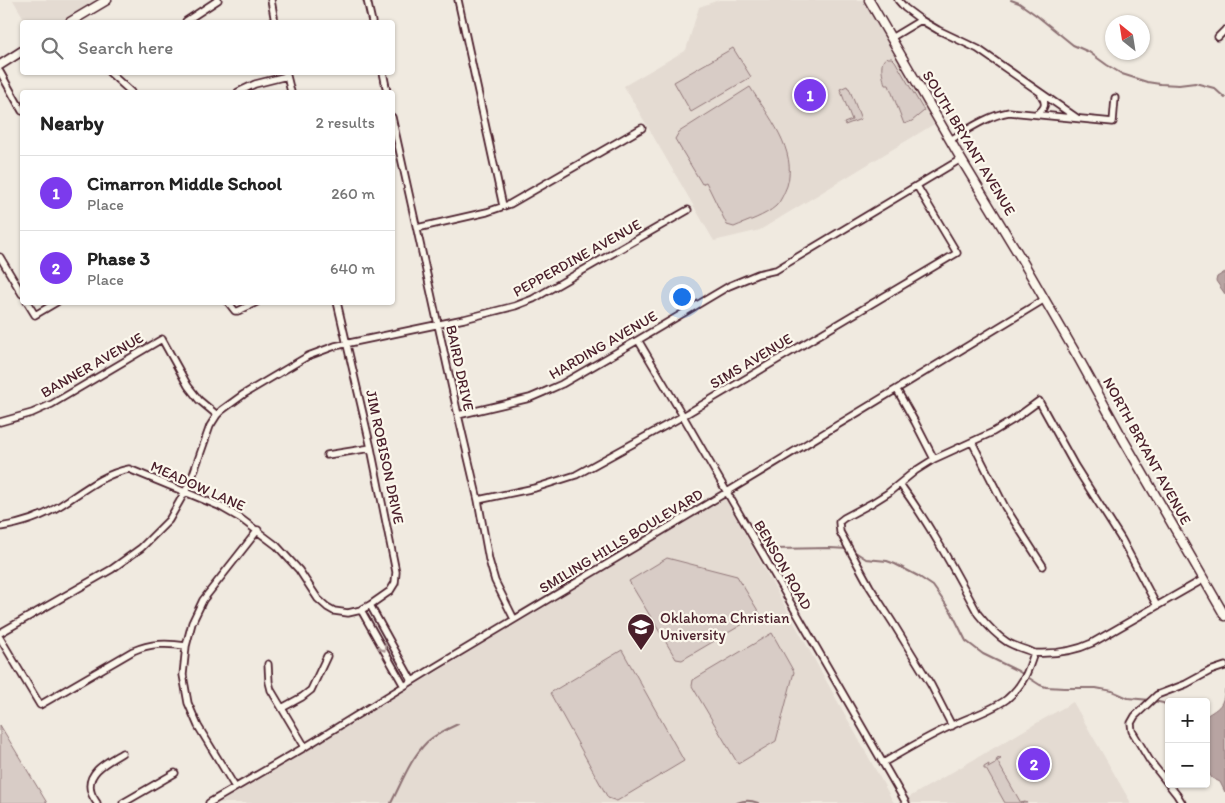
<!DOCTYPE html>
<meta charset="utf-8">
<style>
body{margin:0;font-family:Itim,sans-serif;background:#f6f6f6;color:#222}
.controls{position:absolute;right:15px;bottom:15px;display:grid;overflow:hidden;border-radius:5px;box-shadow:0 1px 4px #0004}
.controls button{width:45px;height:45px;display:grid;place-items:center;padding:0;border:0;border-bottom:1px solid #e0e0e0;background:#fff;color:#222;font:25px sans-serif}
.compass{position:absolute;left:1105px;top:15px;width:45px;height:45px;border-radius:50%;background:#fff;box-shadow:0 1px 4px #0004;rotate:330deg}
.you{position:absolute;left:681px;top:296px;width:18px;height:18px;margin:-12px;border:4px solid #fff;border-radius:50%;background:#1a73e8;box-shadow:0 0 0 8px #1a73e833}
.badge{display:grid;place-items:center;width:32px;height:32px;border-radius:50%;background:#7c3aed;color:#fff;font-size:16px;font-weight:700}
.pin{position:absolute;translate:-50% -50%;border:2px solid #fff;box-shadow:0 1px 5px #0006}
.list{margin:0;padding:0;list-style:none}
h2{display:flex;justify-content:space-between;align-items:center;height:65px;margin:0;padding:0 20px;font-size:21px}
h2 small{font-size:16px;font-weight:400;color:#767676}
.list li{display:grid;grid-template-columns:32px 1fr auto;gap:15px;align-items:center;box-sizing:border-box;height:75px;padding:0 20px;border-top:1px solid #e0e0e0}
.list b{display:block;font-size:19px;white-space:nowrap}
.list p{margin:0;font-size:16px;white-space:nowrap;color:#767676}
.list em{font-size:16px;font-style:normal;color:#767676}
.icon{flex:none;width:28px;height:28px;fill:none;stroke:currentColor;stroke-width:2;stroke-linecap:round;stroke-linejoin:round}
.map{position:relative;flex:none;width:1225px;height:803px;overflow:hidden}
.search{position:absolute;background:#fff;box-shadow:0 1px 4px #0004;left:20px;top:20px;width:375px;height:55px;display:flex;align-items:center;gap:12px;box-sizing:border-box;padding:0 18px;border-radius:5px;color:#767676;font-size:19px}
.panel{position:absolute;background:#fff;box-shadow:0 1px 4px #0004;left:20px;top:90px;width:375px;height:215px;border-radius:5px}
.map>svg:first-child{display:block}
</style>
<div class="map">
<svg width="1225" height="803" viewBox="0 0 1225 803">
<rect width="100%" height="100%" fill="#f0eae0"/>
<filter id="ink" filterUnits="userSpaceOnUse"><feTurbulence type="fractalNoise" baseFrequency=".02" numOctaves="2"/><feDisplacementMap in="SourceGraphic" scale="10" xChannelSelector="R" yChannelSelector="G"/><feConvolveMatrix kernelMatrix="1 2 1 2 8 2 1 2 1" color-interpolation-filters="sRGB"/></filter>
<g filter="url(#ink)">
<path fill="#e4dbd2" d="M 13,0 L 107,0 L 70,22 L 26,22 Z
M 719,0 L 869,0 L 939,121 L 760,230 L 714,241 L 624,86 L 686,50 L 699,7 Z
M 725,498 L 894,803 L 219,803 Z
M 1073,702 L 1131,803 L 899,803 Z"/>
<path fill="#d8ccc6" stroke="#917678" d="M 733,48 L 751,77 L 691,112 L 674,82 Z
M 887,57 L 888,58 L 892,58 L 895,61 L 924,111 L 912,121 L 904,124 L 889,85 L 885,85 C 883,76 878,63 887,57 Z
M 847,86 L 848,88 L 849,88 L 861,119 L 845,125 L 844,123 L 852,120 L 840,89 Z
M 750,87 C 768,116 798,150 787,186 C 784,193 781,201 776,206 C 765,216 748,221 734,227 L 727,225 L 706,182 L 702,184 L 675,139 L 679,132 Z
M 667,558 L 737,576 L 760,614 L 682,660 L 676,659 L 629,581 Z
M 772,633 L 794,672 L 776,741 L 738,764 L 692,686 L 693,680 Z
M 622,650 L 684,761 L 617,801 L 608,798 L 550,693 Z
M 0,725 L 47,803 L 0,803 Z
M 1000,758 L 1001,759 L 997,761 L 1021,803 L 1025,802 L 1027,803 L 1005,803 L 986,769 L 984,769 L 984,767 L 989,764 L 988,768 L 995,764 L 997,759 Z"/>
<path fill="#b8a4a2" stroke="#8c6f72" d="M 1225,272 L 1225,294 L 1216,281 L 1217,277 Z
M 1225,689 L 1225,792 L 1220,782 L 1212,778 L 1206,769 L 1206,716 C 1220,707 1223,706 1225,689 Z"/>
<g fill="none" stroke-linecap="round" stroke-linejoin="round">
<path stroke="#8c6f72" stroke-width="2" d="M 1011,0 L 1019,3 L 1036,15 L 1073,45 L 1089,52 L 1107,65 L 1122,74 L 1147,82 L 1160,84 L 1179,85 L 1195,83 L 1214,88 L 1225,98
M 773,549 L 830,548 L 848,549
M 852,550 L 866,559 L 887,561 L 895,564 L 918,576 L 933,586 L 952,613 L 966,641 L 983,654 L 1018,671 L 1040,685 L 1046,687 L 1064,688 L 1096,688 L 1112,691 L 1128,698 L 1150,700
M 1154,701 L 1163,703 L 1169,706
M 391,803 C 402,782 410,759 427,742 C 436,734 447,729 458,724
M 737,803 C 745,800 750,800 758,803"/>
<g stroke="#4a1f2b" stroke-width="9">
<path id="street" d="M 271,0 L 275,22
M 367,0 L 372,22
M 458,0 L 503,206
M 898,0 L 905,8 L 921,20
M 186,21 L 218,0
M 1218,37 L 1225,30
M 891,38 L 921,20 L 938,30 L 978,49 L 1077,118
M 0,72 L 22,111
M 109,72 L 131,92
M 286,72 L 291,92
M 383,72 L 387,92
M 238,92 L 255,84 L 287,76
M 1036,114 C 1045,109 1047,104 1041,95
M 392,117 L 458,415 L 478,500 L 489,560 L 495,581 L 514,619
M 950,140 C 969,129 987,116 1009,112 L 1113,122 L 1115,98
M 417,228 L 487,212 L 510,204 L 642,128
M 0,257 L 22,294
M 27,302 L 35,315 L 57,302
M 228,302 L 235,311 L 238,311 L 257,302
M 638,340 L 683,416 L 906,803
M 897,390 L 915,422 L 934,459
M 458,415 L 530,398 L 544,392 L 562,384 L 638,340 L 729,286 L 758,274 L 776,270 L 961,159
M 0,422 L 32,413 L 52,404 L 162,339 L 188,386 L 199,400 L 217,415
M 972,442 L 1005,507 L 1043,566
M 327,455 L 371,448
M 900,484 C 930,525 954,569 978,614 C 986,624 996,635 1007,642 C 1015,647 1026,649 1034,653
M 478,500 L 535,488 L 576,475 L 683,416 L 957,253 L 917,186
M 0,527 C 22,524 42,517 61,505 C 83,491 103,474 129,469 L 219,506 L 240,518 L 277,546 L 299,570 L 318,599 L 327,607 L 334,611 L 348,613 L 361,610 L 370,605 L 390,591 L 395,583 L 396,572 L 371,448 L 337,302
M 370,605 L 412,681
M 361,610 L 404,686
M 0,633 L 112,569 L 141,548 L 169,520 L 190,483 L 210,426 L 217,415 L 222,410 L 244,394 L 308,356 L 335,346 L 464,319 L 515,306 L 533,299 L 688,210
M 0,638 L 40,705 L 133,651 C 151,643 167,643 186,646
M 268,664 L 269,682 L 271,690 L 305,747
M 282,708 L 302,697 L 311,690 L 327,656
M 952,726 L 931,685 L 893,623 L 870,587 L 840,532 L 839,522 L 844,518 L 872,503 L 888,493 L 915,471 L 934,459 L 993,432 L 1013,420 L 1039,401 L 1075,466 L 1122,540 L 1157,606
M 883,763 C 905,750 927,737 951,726 C 969,717 991,711 1007,699 C 1023,685 1028,672 1034,653 C 1055,654 1073,652 1092,643 L 1204,579
M 235,787 L 198,726 L 188,703 L 183,675 L 186,646 L 192,623 L 203,600 L 258,530
M 97,803 C 95,800 92,796 91,792 C 85,772 109,761 122,753
M 123,803 L 175,773
M 209,803 L 305,747 L 435,667 L 727,492 L 1045,299
M 1182,803 L 1177,795 L 1150,761 L 1132,731 L 1131,723 L 1135,716 L 1157,695 L 1186,684 L 1210,671 L 1225,666"/>
</g>
<g stroke="#4a1f2b" stroke-width="11">
<path id="secondary" d="M 869,0 L 961,159 L 1019,255 L 1079,359 L 1123,439 L 1225,616
M 70,22 L 107,0
M 0,65 L 22,51"/>
</g>
<use href="#street" stroke="#fbf7ec" stroke-width="5.5"/>
<use href="#secondary" stroke="#fbf7ec" stroke-width="8"/>
</g>
<defs><path id="oneway-chevron" d="M-2-3.5L2.5 0L-2 3.5" fill="none" stroke-width="1.6" stroke-linecap="round" stroke-linejoin="round" transform="scale(1.25)"/></defs>
<use stroke="#ab9695" href="#oneway-chevron" transform="translate(383 648) rotate(60)"/>
</g>
<defs>
<g id="university-pin" transform="scale(1.4375)"><path d="M0 17L-7.5 6A9.5 9.5 0 1 1 7.5 6Z" fill="#4a1f2b" stroke="#fbf7ec"/><path d="M0-5L7-2L0 1L-7-2ZM-4 1L0 2.5L4 1V4Q0 6-4 4Z" fill="#fff"/></g>
</defs>
<g fill-rule="evenodd">
<use href="#university-pin" x="641" y="627"/>
</g>
<g text-anchor="middle" dominant-baseline="central" stroke-width="4.5" stroke-linejoin="round" paint-order="stroke">
<g font-size="15" fill="#4a1f2b" stroke="#fbf7ec">
<text transform="translate(969 143) rotate(59)">SOUTH BRYANT AVENUE</text>
<text transform="translate(577 258) rotate(-29)">PEPPERDINE AVENUE</text>
<text transform="translate(603 345) rotate(-30)">HARDING AVENUE</text>
<text transform="translate(751 361) rotate(-31)">SIMS AVENUE</text>
<text transform="translate(92 365) rotate(-30)">BANNER AVENUE</text>
<text transform="translate(460 368) rotate(78)">BAIRD DRIVE</text>
<text transform="translate(1147 451) rotate(61)">NORTH BRYANT AVENUE</text>
<text transform="translate(385 457) rotate(78)">JIM ROBISON DRIVE</text>
<text transform="translate(198 486) rotate(24)">MEADOW LANE</text>
<text transform="translate(621 541) rotate(-31)">SMILING HILLS BOULEVARD</text>
<text transform="translate(783 565) rotate(60)">BENSON ROAD</text>
</g>
<g font-size="15" fill="#4a1f2b" stroke="#fbf7ec" text-anchor="start">
<text x="660" y="618">Oklahoma Christian<tspan x="660" dy="17">University</tspan></text>
</g>
</g>
</svg>
<div class="controls">
<button>+</button>
<button>−</button>
</div>
<svg class="compass" viewBox="-18 -18 36 36"><path d="M0-13l5 13h-10z" fill="#e53935"/><path d="M0 13l5-13h-10z" fill="#767676"/></svg>
<div class="you"></div>
<div class="pin badge" style="left:810px;top:95px">1</div>
<div class="pin badge" style="left:1034px;top:764px">2</div>
<div class="search"><svg class="icon" aria-label="search" viewBox="0 0 24 24"><circle cx="10" cy="10" r="6"/><path d="M15 15l6 6"/></svg>Search here</div>
<section class="panel">
<h2>Nearby<small>2 results</small></h2>
<ul class="list">
<li><span class="badge">1</span><div><b>Cimarron Middle School</b><p>Place</p></div><em>260 m</em></li>
<li><span class="badge">2</span><div><b>Phase 3</b><p>Place</p></div><em>640 m</em></li>
</ul>
</section>
</div>
